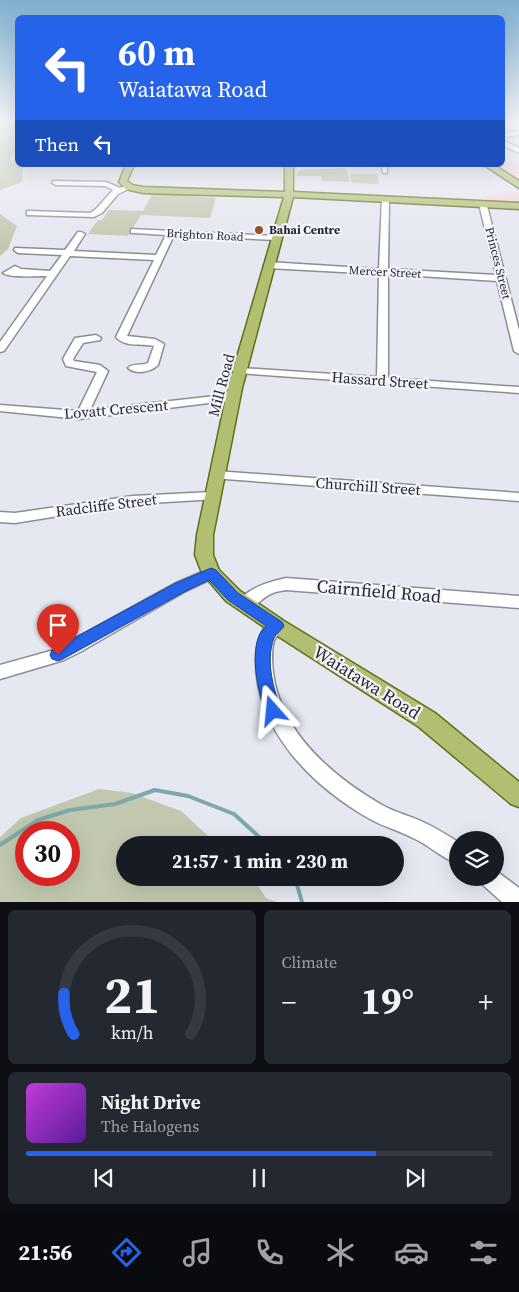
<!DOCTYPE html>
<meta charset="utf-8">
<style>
:root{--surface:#171b24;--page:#242831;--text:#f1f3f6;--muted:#9ea1a6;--line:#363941;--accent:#2563eb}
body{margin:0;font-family:"Source Serif 4",serif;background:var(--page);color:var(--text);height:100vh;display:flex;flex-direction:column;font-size:19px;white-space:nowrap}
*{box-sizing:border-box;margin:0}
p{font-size:16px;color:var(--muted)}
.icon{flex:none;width:28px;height:28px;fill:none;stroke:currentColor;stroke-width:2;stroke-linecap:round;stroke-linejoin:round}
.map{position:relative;height:902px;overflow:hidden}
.sheet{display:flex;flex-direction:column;gap:8px;padding:8px;background:#0d0f14;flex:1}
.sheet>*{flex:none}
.guide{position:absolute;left:15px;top:15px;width:490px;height:152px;border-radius:8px;box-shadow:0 5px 20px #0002;background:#2563eb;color:#fff;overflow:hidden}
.buttons{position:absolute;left:449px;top:831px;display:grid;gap:10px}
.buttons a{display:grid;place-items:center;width:55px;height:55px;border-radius:50%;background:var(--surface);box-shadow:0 5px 20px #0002;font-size:25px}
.speed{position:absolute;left:15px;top:821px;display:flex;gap:10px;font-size:25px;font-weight:700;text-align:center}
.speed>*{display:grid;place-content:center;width:65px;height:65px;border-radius:50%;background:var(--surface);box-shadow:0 5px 20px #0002;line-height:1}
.speed .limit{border:8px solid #d22;background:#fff;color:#111}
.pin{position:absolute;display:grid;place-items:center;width:42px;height:42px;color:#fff;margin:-51px -21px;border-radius:50% 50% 50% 0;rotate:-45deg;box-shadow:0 0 5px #0007}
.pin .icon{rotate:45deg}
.me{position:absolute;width:55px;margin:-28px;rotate:342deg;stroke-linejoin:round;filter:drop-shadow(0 0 4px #0008)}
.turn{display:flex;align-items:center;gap:18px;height:105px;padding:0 20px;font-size:22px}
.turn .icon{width:65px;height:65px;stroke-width:2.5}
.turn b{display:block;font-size:35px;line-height:42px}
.then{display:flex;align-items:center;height:48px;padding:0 20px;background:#0003;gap:10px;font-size:19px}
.big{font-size:38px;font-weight:700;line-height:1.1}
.sheet .widget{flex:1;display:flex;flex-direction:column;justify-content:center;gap:8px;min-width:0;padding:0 18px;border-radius:8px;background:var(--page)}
.sheet .dial{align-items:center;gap:0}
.dial svg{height:130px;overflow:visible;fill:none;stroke:var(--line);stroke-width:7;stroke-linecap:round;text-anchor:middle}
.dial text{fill:var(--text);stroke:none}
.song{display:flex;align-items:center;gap:15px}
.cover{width:60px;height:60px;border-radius:8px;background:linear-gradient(135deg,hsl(290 70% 55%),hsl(270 70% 35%))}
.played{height:5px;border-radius:2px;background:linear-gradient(90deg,var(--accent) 75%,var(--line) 75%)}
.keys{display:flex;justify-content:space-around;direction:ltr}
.heat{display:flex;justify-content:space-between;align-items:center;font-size:28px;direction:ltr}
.sheet .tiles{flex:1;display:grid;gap:8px;grid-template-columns:1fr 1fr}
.widget:last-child{grid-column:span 2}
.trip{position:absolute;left:116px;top:836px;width:288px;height:50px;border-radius:25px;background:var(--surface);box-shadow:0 5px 20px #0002;font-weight:700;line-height:50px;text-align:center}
.dock{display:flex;height:80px;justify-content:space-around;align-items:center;background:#090b0e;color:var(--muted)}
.dock .icon{width:35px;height:35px}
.dock .current{color:var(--accent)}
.dock b{font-size:22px;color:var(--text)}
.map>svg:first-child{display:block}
.commercial{fill:#f0d6dc}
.green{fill:#c1c8af;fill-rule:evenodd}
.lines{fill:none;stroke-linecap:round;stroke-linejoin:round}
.stream{stroke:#7fa8a9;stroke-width:4}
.minor-casing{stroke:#8c8e97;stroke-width:3}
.major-casing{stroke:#626e1a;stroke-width:3}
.minor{fill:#fff;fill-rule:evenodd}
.major{fill:#b3bf70;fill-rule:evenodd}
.route{fill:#2563eb;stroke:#184099}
.poi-dot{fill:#965225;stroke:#f2f5fe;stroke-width:2}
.labels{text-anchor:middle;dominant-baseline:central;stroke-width:4.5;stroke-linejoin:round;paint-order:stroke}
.far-poi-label{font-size:12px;font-weight:bold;fill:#27282b;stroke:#f2f5fe;text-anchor:start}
.far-street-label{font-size:12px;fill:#27282b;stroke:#f2f5fe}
.street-label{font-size:15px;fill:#27282b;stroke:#f2f5fe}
.near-street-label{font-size:18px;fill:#27282b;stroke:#f2f5fe}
</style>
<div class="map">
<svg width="519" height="902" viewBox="0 0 519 902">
<rect width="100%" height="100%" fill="#e5e7f1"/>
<g class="commercial">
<polygon points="519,163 519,181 495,165 502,165"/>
<polygon points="519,192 519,203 486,201 485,196"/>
</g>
<g class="green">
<polygon points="0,121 17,121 17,149 10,159 23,167 22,182 0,190"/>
<polygon points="346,168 350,182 322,181 321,176 296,176 300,170"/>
<polygon points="350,174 377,174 379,184 352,183"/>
<polygon points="153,193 216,198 210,218 141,215 128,236 88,234 98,220 102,220 109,210 143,211"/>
<polygon points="0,214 17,226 8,249 0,256"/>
<path d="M99 789 132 793 181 811 218 845H125V878H253L266 898 277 902H0V837L21 818ZM26 832H69V875H26Z"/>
</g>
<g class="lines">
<g class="stream">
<polyline points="0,845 38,820 70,810 115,804 155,790 188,796 234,814 268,845"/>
<polyline points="295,878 302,902"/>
</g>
<defs>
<g id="minor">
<polygon points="519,131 519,135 502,137 502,133"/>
<polygon points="502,140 519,148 519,153 502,145"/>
<polygon points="381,165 387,165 387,173 383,173"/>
<polygon points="53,181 106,182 120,188 129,185 133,187 118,194 102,213 94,217 27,215 27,211 30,211 90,213 96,209 113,190 105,186 56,185 52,183"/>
<polygon points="382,197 389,199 388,269 496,275 479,204 486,202 519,330 519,354 514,351 497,281 388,274 388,378 519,387 519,393 237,373 236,371 237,369 241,368 377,377 379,274 268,268 264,265 268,262 379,269"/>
<path d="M131 229 276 236 280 238 276 240 174 235 127 336 155 339 164 344 158 365C151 372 136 375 128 368 132 363 142 366 148 363L154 346C141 343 126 348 116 337L154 260 70 256 4 351 0 352V342L47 276C36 276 9 278 3 273L15 266 21 269 50 271 62 255 18 253 14 250 15 248 65 250 78 232H81L85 234 74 251 156 255 166 235 134 233H131Z"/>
<polygon points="96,335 101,338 100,340 83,343 73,359 74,361 100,365 108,371 90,410 233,394 239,397 233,400 79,419 0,411 0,405 78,411 97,372 66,366 63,359 75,338"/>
<polygon points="216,471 519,493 519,501 211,478 210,475 211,472"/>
<polygon points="212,492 217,493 219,496 217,499 133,504 15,523 0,522 0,512 15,513 133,496"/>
<polygon points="211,568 216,569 218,573 216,577 184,592 80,652 64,660 0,679 0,665 54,650 174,584"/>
<path d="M286 578 519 596V608L286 590C282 591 277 591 273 593 261 597 253 613 240 608L237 604C246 588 269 582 286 578Z"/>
<path d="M277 620 283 622 285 626C282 632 276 635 274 641 271 650 272 662 273 672 280 732 332 776 382 805 396 813 411 816 425 823 436 828 447 835 458 842V864C442 858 430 846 415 839 401 831 384 827 370 819 313 787 255 730 256 660 256 644 260 625 277 620Z"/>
<polygon points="495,870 519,888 519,902 502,902 483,885 480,878 495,878"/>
</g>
<g id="major">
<polygon points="126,165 134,165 127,181 132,185 143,187 285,192 285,165 293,165 293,192 519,203 519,209 293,197 242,388 213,535 213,555 219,570 240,591 284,621 435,713 519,782 519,807 511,804 419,727 270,631 226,601 202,573 195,555 197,535 228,388 284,197 143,193 126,189 119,182"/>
<polygon points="484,165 494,165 519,181 519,188"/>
</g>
</defs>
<use href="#minor" class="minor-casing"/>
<use href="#major" class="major-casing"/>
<use href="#minor" class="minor"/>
<use href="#major" class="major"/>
</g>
<linearGradient id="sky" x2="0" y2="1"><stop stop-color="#7eafcf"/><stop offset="0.49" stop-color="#f3f4f9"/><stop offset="1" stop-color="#f3f4f9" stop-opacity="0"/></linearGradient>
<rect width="519" height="247" fill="url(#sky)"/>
<path class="route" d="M211 568 216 570 238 593 282 622 284 626C281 631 276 633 274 638 265 662 274 689 281 711L279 716 273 718 268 716C258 695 246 644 266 626L228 600 209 580 184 592 63 659 58 661 52 659 50 655 52 650 174 584Z"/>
<circle class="poi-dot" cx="259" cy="230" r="5"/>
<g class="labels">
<g class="far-poi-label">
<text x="269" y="230">Bahai Centre</text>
</g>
<g class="far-street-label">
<text transform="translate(205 235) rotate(3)">Brighton Road</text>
<text transform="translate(498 263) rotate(76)">Princes Street</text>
<text transform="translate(385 272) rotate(3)">Mercer Street</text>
</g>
<g class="street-label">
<text transform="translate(380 380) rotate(4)">Hassard Street</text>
<text transform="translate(221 385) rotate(-75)">Mill Road</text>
<text transform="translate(116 409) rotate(-5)">Lovatt Crescent</text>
<text transform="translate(368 486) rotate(4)">Churchill Street</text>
<text transform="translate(106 505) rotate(-7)">Radcliffe Street</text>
</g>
<g class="near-street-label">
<text transform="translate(379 591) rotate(5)">Cairnfield Road</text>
<text transform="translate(367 682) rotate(32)">Waiatawa Road</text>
</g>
</g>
</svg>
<div class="buttons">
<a><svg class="icon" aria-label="layers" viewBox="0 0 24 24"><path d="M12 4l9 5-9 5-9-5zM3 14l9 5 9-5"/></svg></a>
</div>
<div class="speed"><div class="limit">30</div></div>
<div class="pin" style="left:58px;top:655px;background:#d93025"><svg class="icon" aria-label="arrive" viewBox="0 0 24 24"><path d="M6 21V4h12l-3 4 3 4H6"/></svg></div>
<svg class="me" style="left:273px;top:711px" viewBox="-20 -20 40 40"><path d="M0-17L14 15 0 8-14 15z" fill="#2563eb" stroke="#fff" stroke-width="4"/></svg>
<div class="trip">21:57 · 1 min · 230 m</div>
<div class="guide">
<div class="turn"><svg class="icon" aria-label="left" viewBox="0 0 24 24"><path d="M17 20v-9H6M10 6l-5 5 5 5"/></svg><div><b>60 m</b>Waiatawa Road</div></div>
<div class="then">Then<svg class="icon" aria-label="left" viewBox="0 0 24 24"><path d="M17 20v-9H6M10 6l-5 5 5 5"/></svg></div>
</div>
</div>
<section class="sheet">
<div class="tiles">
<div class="widget dial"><svg viewBox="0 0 100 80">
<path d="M14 69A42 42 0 1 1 86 69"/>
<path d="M14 69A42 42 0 0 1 8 44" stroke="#2563eb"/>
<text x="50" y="56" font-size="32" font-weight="700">21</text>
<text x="50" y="72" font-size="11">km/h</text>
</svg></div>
<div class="widget"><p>Climate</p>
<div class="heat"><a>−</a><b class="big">19°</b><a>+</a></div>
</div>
<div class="widget">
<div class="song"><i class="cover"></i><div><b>Night Drive</b><p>The Halogens</p></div></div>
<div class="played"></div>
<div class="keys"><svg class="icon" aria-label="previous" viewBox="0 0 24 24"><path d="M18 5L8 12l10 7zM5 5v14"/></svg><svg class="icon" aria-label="pause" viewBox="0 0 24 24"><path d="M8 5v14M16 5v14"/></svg><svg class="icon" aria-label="next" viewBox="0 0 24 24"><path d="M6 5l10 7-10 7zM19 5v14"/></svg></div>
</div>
</div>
</section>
<nav class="dock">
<b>21:56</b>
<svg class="icon current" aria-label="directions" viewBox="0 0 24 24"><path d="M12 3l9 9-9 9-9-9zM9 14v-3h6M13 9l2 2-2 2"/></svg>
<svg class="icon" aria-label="music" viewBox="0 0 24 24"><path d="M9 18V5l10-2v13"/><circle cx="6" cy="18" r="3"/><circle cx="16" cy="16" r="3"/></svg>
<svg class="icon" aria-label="phone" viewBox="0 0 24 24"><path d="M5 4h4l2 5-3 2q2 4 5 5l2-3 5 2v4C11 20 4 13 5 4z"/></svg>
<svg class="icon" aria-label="climate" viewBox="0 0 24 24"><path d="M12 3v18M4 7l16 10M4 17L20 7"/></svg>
<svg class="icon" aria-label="car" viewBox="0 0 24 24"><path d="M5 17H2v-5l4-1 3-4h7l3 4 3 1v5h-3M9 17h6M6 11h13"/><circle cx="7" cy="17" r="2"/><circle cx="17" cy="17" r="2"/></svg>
<svg class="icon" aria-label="filters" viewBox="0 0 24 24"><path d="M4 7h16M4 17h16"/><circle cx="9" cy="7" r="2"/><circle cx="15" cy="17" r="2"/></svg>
</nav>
